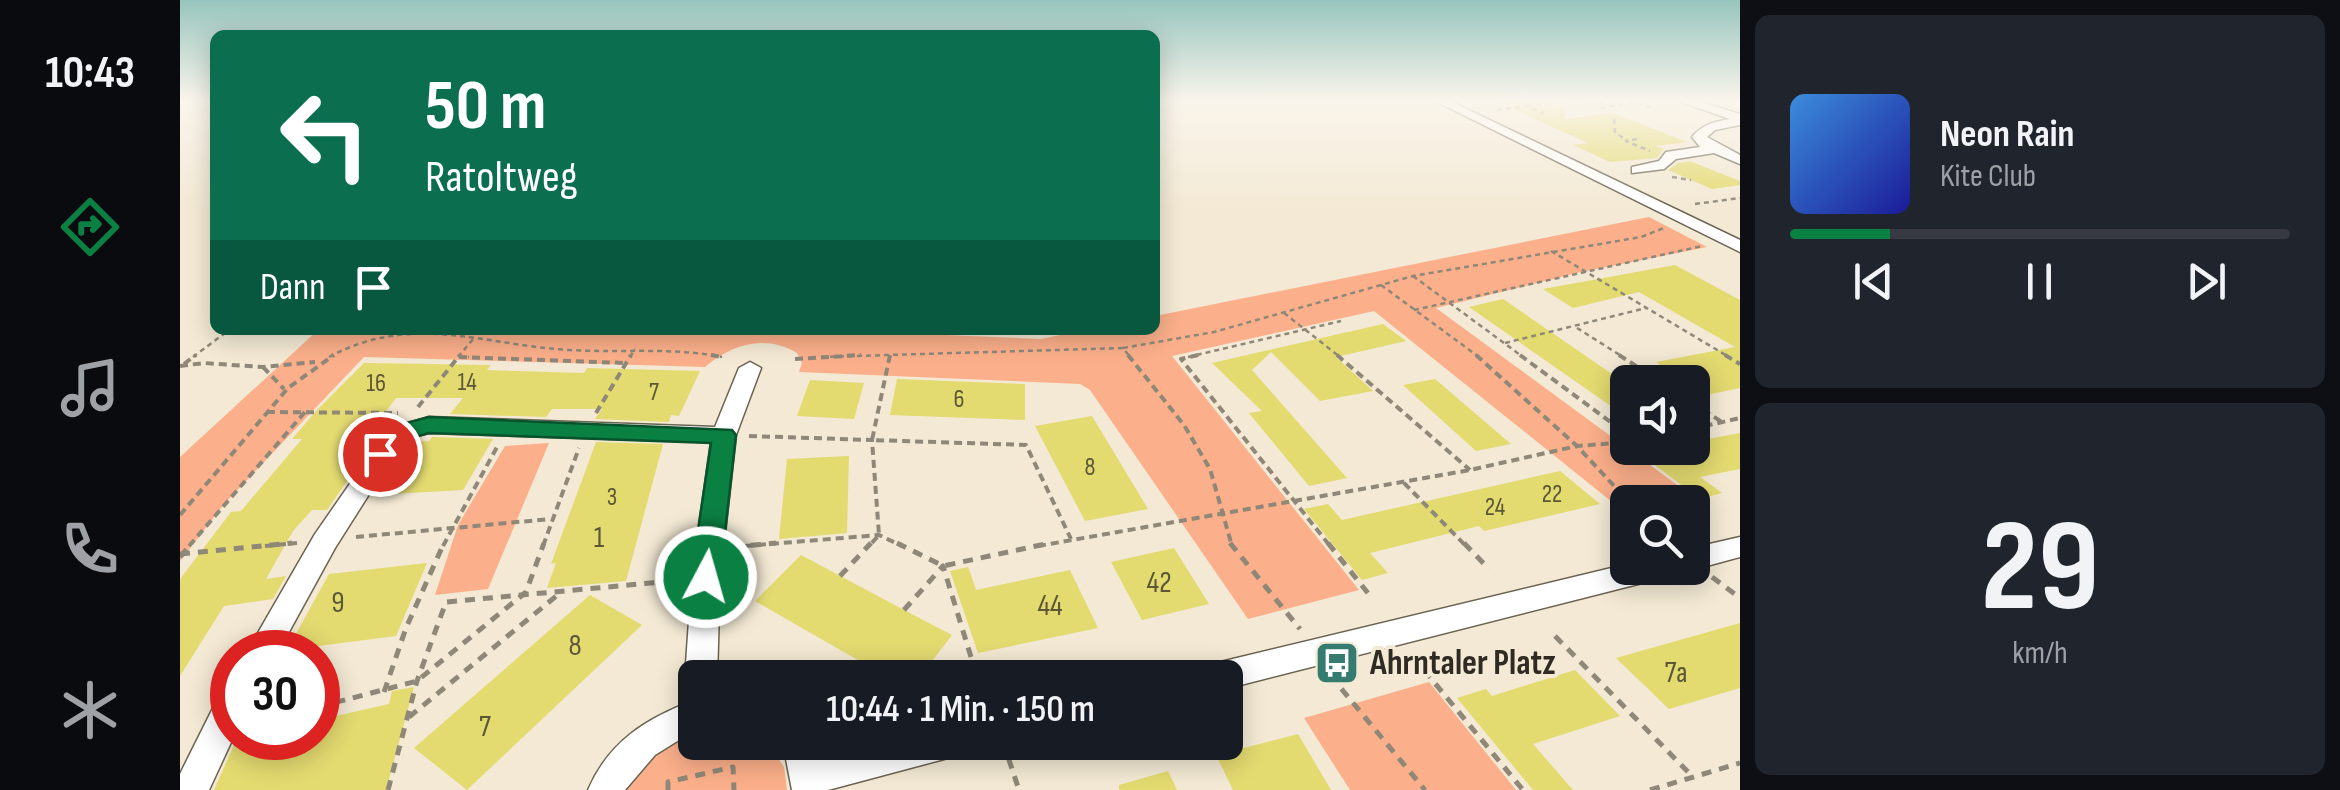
<!DOCTYPE html>
<html lang="de">
<meta charset="utf-8">
<style>
:root{--surface:#171b24;--page:#20242c;--text:#f1f3f6;--muted:#9ea1a6;--line:#363941;--accent:#0b8043}
body{margin:0;font-family:"Sofia Sans Condensed",sans-serif;background:var(--page);color:var(--text);height:100vh;display:flex;flex-direction:column;font-size:38px;white-space:nowrap}
*{box-sizing:border-box;margin:0}
p{font-size:32px;color:var(--muted)}
.icon{flex:none;width:55px;height:55px;fill:none;stroke:currentColor;stroke-width:2;stroke-linecap:round;stroke-linejoin:round}
.map{position:relative;flex:1;overflow:hidden}
.sheet{display:flex;flex-direction:column;gap:15px;padding:15px;background:#0d0f14;width:600px}
.sheet>*{flex:none}
.guide{position:absolute;left:30px;top:30px;width:950px;height:305px;border-radius:15px;box-shadow:0 5px 25px #0003;background:#0b6e4f;color:#fff;overflow:hidden}
.buttons{position:absolute;left:1430px;top:365px;display:grid;gap:20px}
.buttons a{display:grid;place-items:center;width:100px;height:100px;border-radius:15px;background:var(--surface);box-shadow:0 5px 25px #0003;font-size:50px}
.speed{position:absolute;left:30px;top:630px;display:flex;gap:20px;font-size:50px;font-weight:700;text-align:center}
.speed>*{display:grid;place-content:center;width:130px;height:130px;border-radius:50%;background:var(--surface);box-shadow:0 5px 25px #0003;line-height:1}
.speed .limit{border:15px solid #d22;background:#fff;color:#111}
.pin{position:absolute;display:grid;place-items:center;width:85px;height:85px;color:#fff;margin:-42px;border:5px solid #fff;border-radius:50%;box-shadow:0 2px 10px #0007}
.me{position:absolute;width:110px;margin:-55px;rotate:6deg;stroke-linejoin:round;filter:drop-shadow(0 0 8px #0008)}
.turn{display:flex;align-items:center;gap:35px;height:210px;padding:0 50px;font-size:45px}
.turn .icon{width:130px;height:130px;stroke-width:2.5}
.turn b{display:block;font-size:70px;line-height:85px}
.then{display:flex;align-items:center;height:95px;padding:0 50px;background:#0003;gap:20px;font-size:38px}
.sheet .widget{flex:1;display:flex;flex-direction:column;justify-content:center;gap:15px;min-width:0;padding:0 35px;border-radius:15px;background:var(--page)}
.sheet .dial{align-items:center;gap:0}
.dial b{font-size:130px;line-height:1}
.song{display:flex;align-items:center;gap:30px}
.cover{width:120px;height:120px;border-radius:15px;background:linear-gradient(135deg,hsl(210 70% 55%),hsl(240 70% 35%))}
.played{height:10px;border-radius:5px;background:linear-gradient(90deg,var(--accent) 20%,var(--line) 20%)}
.keys{display:flex;justify-content:space-around;direction:ltr}
.trip{position:absolute;left:498px;top:660px;width:565px;height:100px;border-radius:15px;background:var(--surface);box-shadow:0 5px 25px #0003;font-weight:600;line-height:100px;text-align:center}
main{display:flex;flex:1;min-height:0}
.tab-bar{display:flex;flex-direction:column;width:180px;justify-content:space-around;align-items:center;background:#090b0e;color:var(--muted)}
.tab-bar .icon{width:70px;height:70px}
.tab-bar .current{color:var(--accent)}
.tab-bar b{font-size:45px;color:var(--text)}
.map>svg:first-child{display:block}
.green{fill:#fbaf8a}
.building{fill:#e3da70}
.lines{fill:none;stroke-linecap:round;stroke-linejoin:round}
.minor-casing{stroke:#6b6351;stroke-width:3}
.path-far2{stroke:#8f8879;stroke-width:2.5;stroke-dasharray:5 4;stroke-linecap:butt}
.path-far1{stroke:#8f8879;stroke-width:4;stroke-dasharray:8 5;stroke-linecap:butt}
.path{stroke:#8f8879;stroke-width:5;stroke-dasharray:10 8;stroke-linecap:butt}
.minor{fill:#fff;fill-rule:evenodd}
.route{fill:#0b8043;stroke:#07532c;stroke-width:2.5}
.labels{text-anchor:middle;dominant-baseline:central;stroke-width:8;stroke-linejoin:round;paint-order:stroke}
.number-label{font-size:25px;fill:#5c5736}
.near-number-label{font-size:30px;fill:#5c5736}
.near-poi-label{font-size:35px;font-weight:bold;fill:#2f2b23;stroke:#f3e9d4;text-anchor:start}
</style>
<main>
<nav class="tab-bar">
<b>10:43</b>
<svg class="icon current" aria-label="directions" viewBox="0 0 24 24"><path d="M12 3l9 9-9 9-9-9zM9 14v-3h6M13 9l2 2-2 2"/></svg>
<svg class="icon" aria-label="music" viewBox="0 0 24 24"><path d="M9 18V5l10-2v13"/><circle cx="6" cy="18" r="3"/><circle cx="16" cy="16" r="3"/></svg>
<svg class="icon" aria-label="phone" viewBox="0 0 24 24"><path d="M5 4h4l2 5-3 2q2 4 5 5l2-3 5 2v4C11 20 4 13 5 4z"/></svg>
<svg class="icon" aria-label="climate" viewBox="0 0 24 24"><path d="M12 3v18M4 7l16 10M4 17L20 7"/></svg>
</nav>
<div class="map">
<svg width="1560" height="790" viewBox="0 0 1560 790">
<rect width="100%" height="100%" fill="#f3e9d4"/>
<g class="green">
<path d="M1469 217 1527 247 1401 272 1256 308 1530 509 1513 513 1512 502H1448L1447 514 1194 311 992 356 1179 590 1068 619 910 390 900 384 619 372 622 363 617 353C585 334 552 344 525 367L184 357 45 503 0 561V457L138 330H647L861 339 904 330H975V316Z"/>
<polygon points="369,443 308,589 255,595 278,525 325,446"/>
<polygon points="1249,682 1336,790 1170,790 1124,718"/>
<polygon points="515,729 515,742 588,743 604,767 607,790 444,790 463,761"/>
</g>
<g class="building">
<polygon points="1313,100 1384,100 1385,119 1434,113 1507,142 1476,146 1484,149 1477,158 1430,162 1393,145 1408,143"/>
<polygon points="1510,161 1560,181 1560,185 1532,189 1488,170 1498,163"/>
<polygon points="1495,265 1560,300 1560,388 1527,395 1476,362 1555,347 1459,292 1393,308 1363,289"/>
<polygon points="1323,299 1448,385 1448,418 1289,307"/>
<polygon points="1203,324 1226,341 1156,357 1193,391 1140,401 1091,352 1072,370 1167,478 1129,486 1069,413 1082,411 1032,363"/>
<polygon points="184,363 311,365 307,370 404,373 407,368 520,371 499,416 491,415 489,422 415,419 422,409 372,409 366,417 270,414 283,398 216,398 187,437 198,436 147,510 132,510 113,531 86,579 106,576 93,599 44,606 0,676 0,579 51,512 61,511 122,439 112,439 137,410"/>
<polygon points="717,379 845,384 845,420 710,415"/>
<polygon points="1255,379 1331,444 1296,451 1223,385"/>
<polygon points="630,380 684,383 674,419 617,416"/>
<polygon points="912,416 968,509 905,521 855,426"/>
<polygon points="1560,433 1560,469 1520,477 1542,493 1520,499 1452,448 1512,448 1512,442"/>
<polygon points="252,437 313,439 283,490 193,495 226,442 249,441"/>
<polygon points="416,442 483,444 446,581 367,588 376,563 371,564"/>
<polygon points="669,456 667,533 599,539 607,459"/>
<polygon points="1380,471 1420,504 1304,531 1299,526 1190,553 1208,573 1182,580 1124,509 1148,504 1162,520"/>
<polygon points="994,548 1029,604 962,620 931,562"/>
<polygon points="621,555 724,610 772,635 739,678 709,678 575,601"/>
<polygon points="247,563 216,636 107,650 149,574"/>
<polygon points="788,567 796,590 890,570 918,628 798,653 770,571"/>
<polygon points="410,595 462,625 287,790 234,748"/>
<polygon points="1560,623 1560,688 1489,709 1436,658"/>
<polygon points="1395,670 1440,716 1353,744 1393,790 1353,790 1277,698 1306,689 1312,696"/>
<polygon points="234,687 206,790 34,790 57,738 138,738 138,720 209,704 212,691"/>
<polygon points="1118,734 1151,790 1053,790 1036,755"/>
<polygon points="988,771 997,790 939,790 939,785"/>
</g>
<g class="lines">
<defs>
<g id="minor">
<polygon points="1253,100 1268,100 1560,240 1560,252"/>
<path d="M1496 100H1514L1560 114V125L1535 130 1527 137 1560 155V164L1534 153 1496 159 1484 169 1452 173V167L1479 161 1486 152 1520 147 1512 137C1523 124 1534 122 1550 119Z"/>
<polygon points="570,362 581,368 556,435 540,577 537,678 515,678 515,690 510,688 505,678 512,577 531,442 249,433 224,439 155,548 98,652 67,652 135,534 208,429 249,417 535,427 559,368"/>
<polygon points="1560,537 1560,557 1512,570 1505,568 1512,568 1512,548"/>
<polygon points="1448,564 1448,568 1492,568 1488,576 1478,579 1045,689 1045,678 1016,678 1021,668 1032,664"/>
<polygon points="52,689 53,738 29,790 0,790 0,774 40,694"/>
<path d="M515 700V730L475 755 445 790H408C429 741 467 718 515 700Z"/>
<polygon points="597,742 634,742 640,757 700,742 785,742 780,753 768,758 648,790 612,790 606,759"/>
</g>
</defs>
<use href="#minor" class="minor-casing"/>
<g class="path-far2">
<polyline points="1347,106 1396,101 1430,104"/>
<polyline points="1421,108 1455,102"/>
<polyline points="1471,108 1455,102 1476,100"/>
<polyline points="1317,110 1347,106 1364,114"/>
<polyline points="1434,119 1435,133 1447,140"/>
<polyline points="1457,139 1446,141 1470,151"/>
<polyline points="1492,177 1511,180"/>
<polyline points="1515,204 1560,198"/>
<polyline points="1371,251 1549,357"/>
<polyline points="1233,276 1343,357"/>
<polyline points="1201,285 1299,357"/>
<polyline points="1234,310 1522,246"/>
<polyline points="1104,313 1160,357"/>
<polyline points="1397,328 1443,357"/>
<polyline points="1325,343 1466,308"/>
<polyline points="943,348 1034,332 1233,276 1461,237 1484,228"/>
<polyline points="13,357 49,330"/>
<path d="M149 357C233 312 302 345 389 350 441 353 491 347 542 357"/>
<polyline points="278,357 294,338"/>
<polyline points="279,357 289,357"/>
<polyline points="450,357 455,349"/>
<polyline points="641,357 943,348 950,357"/>
<polyline points="1008,357 1161,321"/>
</g>
<g class="path-far1">
<polyline points="531,355 542,357"/>
<polyline points="710,355 692,440 846,445 891,539"/>
<polyline points="948,355 1004,425 1030,469 1052,546"/>
<polyline points="1018,355 1001,359 1150,546"/>
<polyline points="1157,355 1290,470"/>
<polyline points="1296,355 1397,446 1449,502"/>
<polyline points="1340,355 1448,435"/>
<polyline points="1439,355 1481,382"/>
<polyline points="1545,355 1560,364"/>
<polyline points="279,357 446,363"/>
<polyline points="615,359 681,355"/>
<polyline points="4,364 16,355"/>
<polyline points="0,366 24,363 83,367 135,362"/>
<polyline points="83,367 104,389"/>
<polyline points="1512,403 1542,422"/>
<polyline points="238,407 280,355"/>
<polyline points="87,412 218,413"/>
<polyline points="416,413 451,355"/>
<polyline points="1512,429 1560,418"/>
<polyline points="569,436 692,440 699,535 689,546"/>
<polyline points="1224,483 1286,546"/>
<polyline points="0,515 108,388 154,355"/>
<polyline points="176,537 370,519"/>
<polyline points="9,546 125,412"/>
<polyline points="85,546 117,543"/>
<polyline points="263,546 317,447"/>
<polyline points="363,546 399,448"/>
<polyline points="565,546 699,535 722,546"/>
<polyline points="858,546 1290,470 1397,446 1448,442"/>
</g>
<g class="path">
<polyline points="717,543 763,566 870,543"/>
<polyline points="1050,543 1120,629"/>
<polyline points="1148,543 1191,597"/>
<polyline points="1284,543 1309,569"/>
<polyline points="553,547 596,543"/>
<polyline points="0,554 112,543"/>
<polyline points="0,557 12,543"/>
<polyline points="660,576 691,543"/>
<polyline points="1532,577 1560,598"/>
<polyline points="724,610 763,566 791,657 806,678"/>
<polyline points="1375,636 1513,777"/>
<polyline points="1244,670 1343,790"/>
<polyline points="1150,675 1245,790"/>
<polyline points="204,692 226,628 264,543"/>
<polyline points="138,707 237,681 346,592 364,543"/>
<polyline points="229,717 380,593"/>
<polyline points="823,742 839,790"/>
<polyline points="208,790 237,681 266,602 503,580"/>
<polyline points="488,790 488,782 553,767 554,790"/>
<polyline points="1470,790 1560,763"/>
</g>
<use href="#minor" class="minor"/>
</g>
<linearGradient id="sky" x2="0" y2="1"><stop stop-color="#97c5bd"/><stop offset="0.48" stop-color="#faf5ec"/><stop offset="1" stop-color="#faf5ec" stop-opacity="0"/></linearGradient>
<rect width="1560" height="210" fill="url(#sky)"/>
<polygon class="route" points="249,417 552,430 556,435 540,577 536,585 526,588 516,585 511,577 531,443 249,433 224,440 209,460 191,460 188,454 207,428"/>
<defs>
<symbol id="bus-square" viewBox="-11 -11 22 22"><rect x="-9" y="-9" width="18" height="18" rx="4" fill="#367b70" stroke="#f3e9d4"/><path d="M-5-6H5V4H4V6H2V4H-2V6H-4V4H-5ZM-3.5-4V0h7V-4ZM-3.5 1.2v1.5H-2V1.2ZM2 1.2v1.5H3.5V1.2Z" fill="#fff"/></symbol>
</defs>
<g fill-rule="evenodd">
<use href="#bus-square" x="1132" y="638" width="50" height="50"/>
</g>
<g class="labels">
<g class="number-label">
<text x="287" y="382">14</text>
<text x="196" y="383">16</text>
<text x="474" y="392">7</text>
<text x="779" y="399">6</text>
<text x="910" y="467">8</text>
<text x="1372" y="494">22</text>
<text x="432" y="497">3</text>
<text x="1315" y="507">24</text>
</g>
<g class="near-number-label">
<text x="419" y="538">1</text>
<text x="979" y="583">42</text>
<text x="158" y="603">9</text>
<text x="870" y="606">44</text>
<text x="395" y="646">8</text>
<text x="1496" y="673">7a</text>
<text x="305" y="727">7</text>
</g>
<g class="near-poi-label">
<text x="1190" y="663">Ahrntaler Platz</text>
</g>
</g>
</svg>
<div class="buttons">
<a><svg class="icon" aria-label="sound" viewBox="0 0 24 24"><path d="M4 9h4l5-4v14l-5-4H4zM17 9q2 3 0 6"/></svg></a>
<a><svg class="icon" aria-label="search" viewBox="0 0 24 24"><circle cx="10" cy="10" r="6"/><path d="M15 15l6 6"/></svg></a>
</div>
<div class="speed"><div class="limit">30</div></div>
<div class="pin" style="left:200px;top:454px;background:#d93025"><svg class="icon" aria-label="arrive" viewBox="0 0 24 24"><path d="M6 21V4h12l-3 4 3 4H6"/></svg></div>
<svg class="me" style="left:526px;top:577px" viewBox="-20 -20 40 40"><circle r="17" fill="#0b8043" stroke="#fff" stroke-width="3"/><path d="M0-11L8 9 0 5-8 9z" fill="#fff"/></svg>
<div class="trip">10:44 · 1 Min. · 150 m</div>
<div class="guide">
<div class="turn"><svg class="icon" aria-label="left" viewBox="0 0 24 24"><path d="M17 20v-9H6M10 6l-5 5 5 5"/></svg><div><b>50 m</b>Ratoltweg</div></div>
<div class="then">Dann<svg class="icon" aria-label="arrive" viewBox="0 0 24 24"><path d="M6 21V4h12l-3 4 3 4H6"/></svg></div>
</div>
</div>
<section class="sheet">
<div class="widget">
<div class="song"><i class="cover"></i><div><b>Neon Rain</b><p>Kite Club</p></div></div>
<div class="played"></div>
<div class="keys"><svg class="icon" aria-label="previous" viewBox="0 0 24 24"><path d="M18 5L8 12l10 7zM5 5v14"/></svg><svg class="icon" aria-label="pause" viewBox="0 0 24 24"><path d="M8 5v14M16 5v14"/></svg><svg class="icon" aria-label="next" viewBox="0 0 24 24"><path d="M6 5l10 7-10 7zM19 5v14"/></svg></div>
</div>
<div class="widget dial"><b>29</b><p>km/h</p></div>
</section>
</main>
